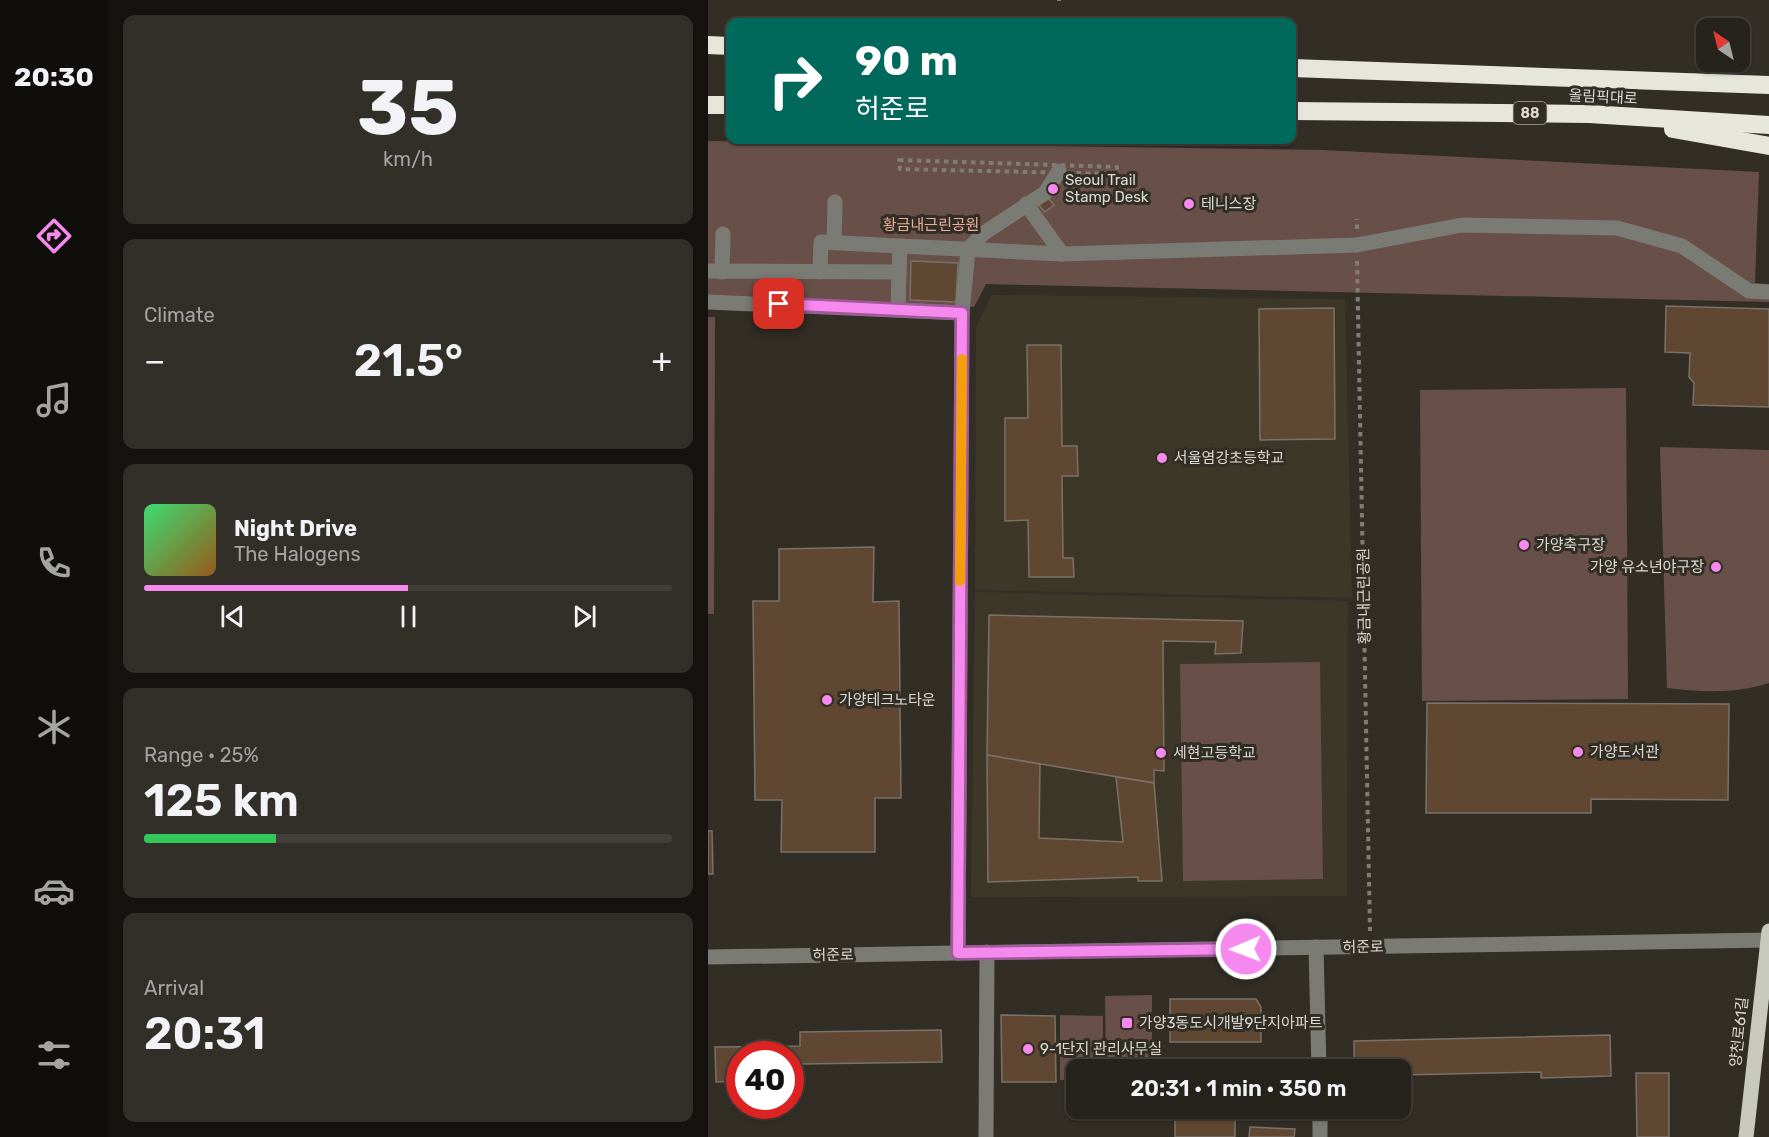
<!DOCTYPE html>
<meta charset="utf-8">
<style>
:root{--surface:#26221c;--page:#322f29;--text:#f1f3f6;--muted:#a4a4a3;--line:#423f3b;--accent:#f689ed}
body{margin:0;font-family:Rubik,"Noto Sans KR",sans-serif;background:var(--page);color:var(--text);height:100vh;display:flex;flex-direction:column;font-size:22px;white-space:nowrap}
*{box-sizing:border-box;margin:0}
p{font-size:20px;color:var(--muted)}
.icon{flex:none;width:33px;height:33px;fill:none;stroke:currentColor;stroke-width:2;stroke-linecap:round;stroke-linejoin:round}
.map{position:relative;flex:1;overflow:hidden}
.sheet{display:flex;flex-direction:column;gap:15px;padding:15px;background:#15130f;width:600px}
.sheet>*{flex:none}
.guide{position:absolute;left:18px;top:18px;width:570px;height:126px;border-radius:12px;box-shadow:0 2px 4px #0004,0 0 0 2px var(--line);background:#00695c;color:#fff;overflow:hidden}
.needle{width:39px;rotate:325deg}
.fabs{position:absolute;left:988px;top:18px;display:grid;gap:12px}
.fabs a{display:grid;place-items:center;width:54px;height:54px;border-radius:12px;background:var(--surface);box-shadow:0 2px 4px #0004,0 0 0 2px var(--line);font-size:30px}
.speed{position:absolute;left:18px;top:1041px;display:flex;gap:12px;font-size:30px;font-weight:700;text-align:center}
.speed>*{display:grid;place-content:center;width:78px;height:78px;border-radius:50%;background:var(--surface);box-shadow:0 2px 4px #0004,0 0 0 2px var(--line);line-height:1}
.speed .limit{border:9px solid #d22;background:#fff;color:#111}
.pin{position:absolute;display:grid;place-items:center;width:51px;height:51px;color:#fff;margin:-26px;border-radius:12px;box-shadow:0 3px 9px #0006}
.me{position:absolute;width:66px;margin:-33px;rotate:269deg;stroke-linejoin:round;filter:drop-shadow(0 0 4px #0008)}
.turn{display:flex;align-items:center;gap:21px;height:126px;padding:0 30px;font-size:27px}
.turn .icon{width:78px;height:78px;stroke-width:2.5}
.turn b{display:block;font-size:42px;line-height:51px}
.big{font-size:45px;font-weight:600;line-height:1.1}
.sheet .widget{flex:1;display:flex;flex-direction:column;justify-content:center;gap:9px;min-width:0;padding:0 21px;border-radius:12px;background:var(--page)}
.sheet .dial{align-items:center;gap:0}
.dial b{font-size:78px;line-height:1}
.song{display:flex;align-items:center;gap:18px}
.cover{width:72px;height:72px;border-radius:9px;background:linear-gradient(135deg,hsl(140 70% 55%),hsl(30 70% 35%))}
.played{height:6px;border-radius:3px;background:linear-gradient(90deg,var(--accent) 50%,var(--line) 50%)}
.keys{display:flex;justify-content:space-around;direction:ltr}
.heat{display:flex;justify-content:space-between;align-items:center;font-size:33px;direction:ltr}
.charge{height:9px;border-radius:4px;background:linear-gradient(90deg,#34c759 25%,var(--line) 0)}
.trip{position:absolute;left:358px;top:1059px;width:345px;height:60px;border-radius:12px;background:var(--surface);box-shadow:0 2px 4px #0004,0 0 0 2px var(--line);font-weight:600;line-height:60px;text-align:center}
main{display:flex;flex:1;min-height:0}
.dock{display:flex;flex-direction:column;width:108px;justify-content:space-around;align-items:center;background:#0f0e0b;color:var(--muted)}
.dock .icon{width:42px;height:42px}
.dock .on{color:var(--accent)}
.dock b{font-size:27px;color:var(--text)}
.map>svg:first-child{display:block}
.built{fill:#3d3728}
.green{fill:#685048}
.building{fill:#5f4731;stroke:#7a716a;stroke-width:1.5}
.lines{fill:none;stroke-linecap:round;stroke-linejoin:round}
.path{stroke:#807d76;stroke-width:4;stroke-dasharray:4.5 4.5;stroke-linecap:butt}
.minor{stroke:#7b7b76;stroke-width:15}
.major{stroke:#c7c8be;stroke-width:15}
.highway{stroke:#e6e7da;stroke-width:18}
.route-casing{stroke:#a0599a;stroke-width:15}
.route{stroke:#f689ed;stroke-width:10}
.slow{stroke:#f59e0b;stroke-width:10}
.poi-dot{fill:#f689ed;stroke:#322e26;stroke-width:2}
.labels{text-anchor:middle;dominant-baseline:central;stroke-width:6;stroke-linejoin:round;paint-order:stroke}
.shield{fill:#322e26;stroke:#a9a6a0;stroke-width:1.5}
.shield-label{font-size:14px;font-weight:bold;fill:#dcdad4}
.street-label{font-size:15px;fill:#dcdad4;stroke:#322e26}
.poi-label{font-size:15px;fill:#dcdad4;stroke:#322e26;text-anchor:start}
.park-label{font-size:15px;fill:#eaae99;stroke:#322e26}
</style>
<main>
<nav class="dock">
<b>20:30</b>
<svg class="icon on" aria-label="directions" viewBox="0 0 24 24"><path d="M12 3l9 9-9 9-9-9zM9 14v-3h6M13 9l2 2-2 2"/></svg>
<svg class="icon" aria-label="music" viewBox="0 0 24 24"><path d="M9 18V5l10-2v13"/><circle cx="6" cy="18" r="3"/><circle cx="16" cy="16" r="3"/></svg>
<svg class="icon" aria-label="phone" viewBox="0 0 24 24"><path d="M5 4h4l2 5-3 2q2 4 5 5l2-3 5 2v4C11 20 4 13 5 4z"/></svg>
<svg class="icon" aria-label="climate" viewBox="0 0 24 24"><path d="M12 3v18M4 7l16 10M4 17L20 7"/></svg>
<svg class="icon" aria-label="car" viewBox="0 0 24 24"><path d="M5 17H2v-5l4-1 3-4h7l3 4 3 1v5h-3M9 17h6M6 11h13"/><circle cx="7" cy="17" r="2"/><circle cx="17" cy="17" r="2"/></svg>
<svg class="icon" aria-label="filters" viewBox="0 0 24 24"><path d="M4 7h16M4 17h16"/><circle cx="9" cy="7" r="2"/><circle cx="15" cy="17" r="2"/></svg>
</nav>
<section class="sheet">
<div class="widget dial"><b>35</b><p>km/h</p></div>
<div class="widget"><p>Climate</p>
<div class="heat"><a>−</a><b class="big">21.5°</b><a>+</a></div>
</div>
<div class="widget">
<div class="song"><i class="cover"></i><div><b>Night Drive</b><p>The Halogens</p></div></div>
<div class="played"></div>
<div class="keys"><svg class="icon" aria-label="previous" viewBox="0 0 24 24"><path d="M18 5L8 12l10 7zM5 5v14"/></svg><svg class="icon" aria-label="pause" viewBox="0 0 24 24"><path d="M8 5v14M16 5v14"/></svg><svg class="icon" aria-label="next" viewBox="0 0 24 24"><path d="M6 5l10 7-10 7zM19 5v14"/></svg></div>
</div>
<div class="widget"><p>Range · 25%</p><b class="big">125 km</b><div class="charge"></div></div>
<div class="widget"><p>Arrival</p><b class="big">20:31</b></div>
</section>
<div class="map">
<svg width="1061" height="1137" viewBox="0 0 1061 1137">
<rect width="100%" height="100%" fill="#322e26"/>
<g class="built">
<polygon points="283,295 637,299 644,598 267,590 268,327"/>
<polygon points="267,592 640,601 639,896 263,897"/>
</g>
<g class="green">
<polygon points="0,141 615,150 1051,172 1047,283 1061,284 1061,302 278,284 266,307 0,296"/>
<polygon points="0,317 7,317 6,614 0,614"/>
<polygon points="918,388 920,699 714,701 712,390"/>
<path d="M952 447 1061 450V683C1028 694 993 692 959 688Z"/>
<polygon points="612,662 615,879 475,881 472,664"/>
<polygon points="444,995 444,1069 398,1069 397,996"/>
<polygon points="352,1015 395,1016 395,1069 369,1070 369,1080 352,1080"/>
</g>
<g class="building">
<polygon points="339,197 346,205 337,212 330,204"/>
<polygon points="203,261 250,263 248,302 202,300"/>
<polygon points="958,306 1061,309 1061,407 985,405 986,383 981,377 982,353 957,352"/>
<polygon points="626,308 627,439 552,440 551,309"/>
<polygon points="319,345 353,345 354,446 369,446 370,476 354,476 355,558 365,558 366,577 321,577 320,520 297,521 297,418 320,418"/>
<polygon points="166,547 165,602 191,601 193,798 167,798 167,852 73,852 74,800 47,800 45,601 71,601 71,549"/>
<polygon points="281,615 535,621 533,653 507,654 508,642 455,641 456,771 446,770 446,783 279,755"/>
<polygon points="719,703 1021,704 1020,800 883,799 883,813 718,813"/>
<polygon points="279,755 332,764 331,838 415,842 408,777 446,783 454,881 430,881 430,877 280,882"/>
<polygon points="0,831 4,831 5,874 0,874"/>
<polygon points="462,999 548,999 553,1007 553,1042 462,1042"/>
<polygon points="293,1015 347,1016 348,1082 294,1082"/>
<polygon points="233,1030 234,1062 94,1064 94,1080 82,1080 82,1054 32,1054 32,1081 8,1082 7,1047 92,1046 92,1032"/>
<polygon points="902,1035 903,1076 833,1078 833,1072 693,1075 693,1070 646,1070 646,1041"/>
<polygon points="928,1073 961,1073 961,1137 929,1137"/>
<rect x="467" y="1118" width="60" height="19"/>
<polygon points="542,1127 587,1129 586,1137 541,1137"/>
</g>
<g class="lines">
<g class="path">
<polyline points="351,0 351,1"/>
<polygon points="191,160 409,167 409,174 192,169"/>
<polyline points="649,229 649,219"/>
<polyline points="649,261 662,931"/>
</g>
<g class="minor">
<polyline points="318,204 354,254"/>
<polyline points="126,242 127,202"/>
<polyline points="0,271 191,272 192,246 354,254 649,245 754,225 909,228 974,246 1041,291 1061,292"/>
<polyline points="14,272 15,234"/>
<polyline points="112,272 113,242 192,246"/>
<polyline points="0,302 254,313 250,953"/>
<polyline points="190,309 191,272"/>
<polyline points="254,313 260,249 276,233 337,193 351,171"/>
<polyline points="608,947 611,1070"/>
<polyline points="0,957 1061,940"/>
<polyline points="612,1108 612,1137"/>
<polyline points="278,1137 279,952"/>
</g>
<polyline class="major" points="1038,1137 1061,931"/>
<g class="highway">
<polyline points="0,45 22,46"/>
<polyline points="584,68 1061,85"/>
<polyline points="0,105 22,105"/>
<polyline points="584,111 881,114 1061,125"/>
<polyline points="965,129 1061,146"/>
</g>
</g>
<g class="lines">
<defs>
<polyline id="route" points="71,304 254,313 250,953 538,949"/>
</defs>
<use href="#route" class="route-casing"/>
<use href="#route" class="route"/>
<polyline class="slow" points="252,581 254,359"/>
</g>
<g class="poi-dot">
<circle cx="345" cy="189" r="6"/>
<circle cx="481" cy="204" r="6"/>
<circle cx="454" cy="458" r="6"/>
<circle cx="816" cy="545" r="6"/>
<circle cx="1008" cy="567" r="6"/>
<circle cx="119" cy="700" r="6"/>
<circle cx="870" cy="752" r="6"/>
<circle cx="453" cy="753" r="6"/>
<rect x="413" y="1017" width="12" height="12" rx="3"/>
<circle cx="320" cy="1049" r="6"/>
</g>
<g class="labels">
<rect class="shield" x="805.5" y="102" width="33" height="22" rx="4.5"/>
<g class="shield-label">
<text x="822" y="113">88</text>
</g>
<g class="street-label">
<text transform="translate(895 97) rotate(3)">올림픽대로</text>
<text transform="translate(656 596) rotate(-91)">황금내근린공원</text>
<text transform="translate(655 947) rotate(-1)">허준로</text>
<text transform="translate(125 955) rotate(-1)">허준로</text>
<text transform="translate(1031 1032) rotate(-84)">양천로61길</text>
</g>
<g class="poi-label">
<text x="357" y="180">Seoul Trail<tspan x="357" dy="17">Stamp Desk</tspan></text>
<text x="493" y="204">테니스장</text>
<text x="466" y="458">서울염강초등학교</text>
<text x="828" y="545">가양축구장</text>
<text x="996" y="567" text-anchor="end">가양 유소년야구장</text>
<text x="131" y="700">가양테크노타운</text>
<text x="882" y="752">가양도서관</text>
<text x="465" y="753">세현고등학교</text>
<text x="431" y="1023">가양3동도시개발9단지아파트</text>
<text x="332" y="1049">9-1단지 관리사무실</text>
</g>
<g class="park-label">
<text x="223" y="225">황금내근린공원</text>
</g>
</g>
</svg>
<div class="fabs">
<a><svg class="needle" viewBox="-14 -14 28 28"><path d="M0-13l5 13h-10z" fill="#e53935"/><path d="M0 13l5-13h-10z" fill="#a4a4a3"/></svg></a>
</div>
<div class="speed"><div class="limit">40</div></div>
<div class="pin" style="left:71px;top:304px;background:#d93025"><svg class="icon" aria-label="arrive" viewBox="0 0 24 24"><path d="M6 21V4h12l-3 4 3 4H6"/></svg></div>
<svg class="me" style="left:538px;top:949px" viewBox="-20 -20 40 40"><circle r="17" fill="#f689ed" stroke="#fff" stroke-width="3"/><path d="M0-11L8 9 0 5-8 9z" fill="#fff"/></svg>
<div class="trip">20:31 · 1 min · 350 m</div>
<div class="guide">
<div class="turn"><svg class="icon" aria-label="right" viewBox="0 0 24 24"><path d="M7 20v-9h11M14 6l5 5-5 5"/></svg><div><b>90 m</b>허준로</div></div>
</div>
</div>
</main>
